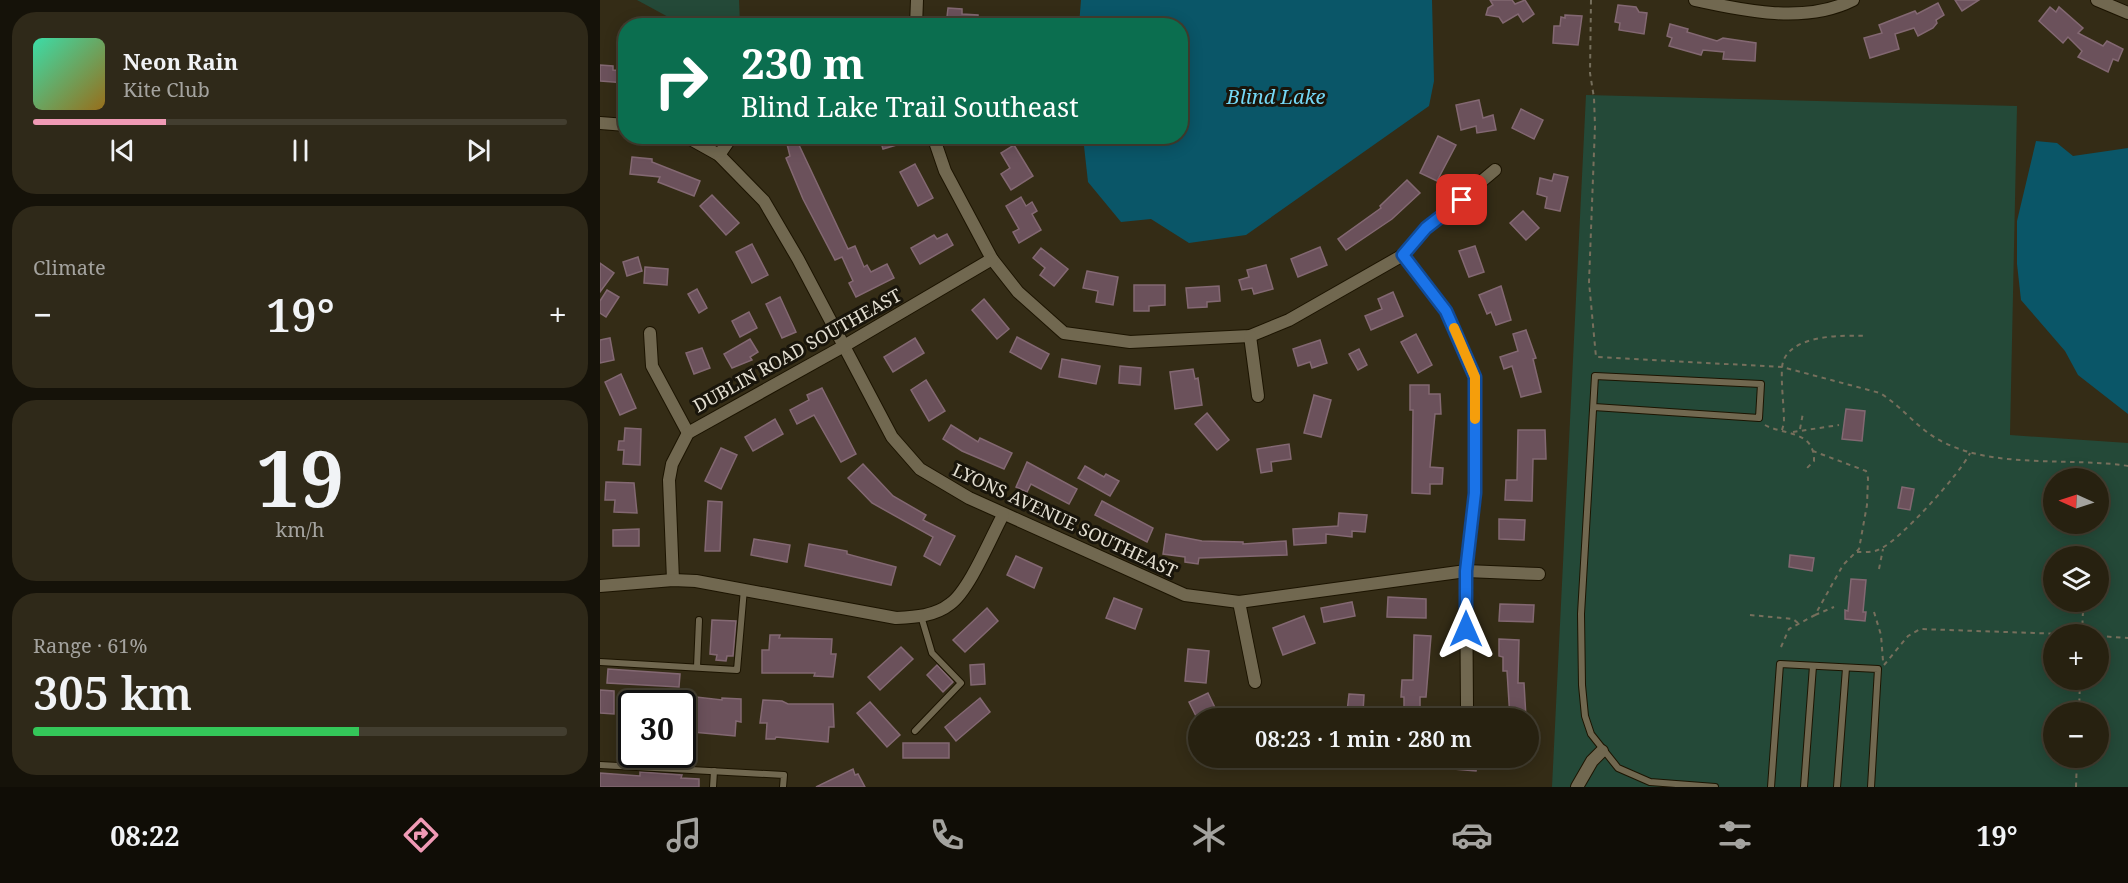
<!DOCTYPE html>
<meta charset="utf-8">
<style>
:root{--surface:#272110;--page:#2f2919;--text:#f1f3f6;--muted:#a4a39f;--line:#433e30;--accent:#f09ab5}
body{margin:0;font-family:"Noto Serif",serif;background:var(--page);color:var(--text);height:100vh;display:flex;flex-direction:column;font-size:22px;white-space:nowrap}
*{box-sizing:border-box;margin:0}
p{font-size:20px;color:var(--muted)}
.icon{flex:none;width:33px;height:33px;fill:none;stroke:currentColor;stroke-width:2;stroke-linecap:round;stroke-linejoin:round}
.map{position:relative;flex:1;overflow:hidden}
.side{display:flex;flex-direction:column;gap:12px;padding:12px;background:#151209;width:600px}
.side>*{flex:none}
.guide{position:absolute;left:18px;top:18px;width:570px;height:126px;border-radius:24px;box-shadow:0 3px 15px #0003,0 0 0 2px var(--line);background:#0b6e4f;color:#fff;overflow:hidden}
.needle{width:39px;rotate:273deg}
.controls{position:absolute;left:1443px;top:468px;display:grid;gap:12px}
.controls a{display:grid;place-items:center;width:66px;height:66px;border-radius:50%;background:var(--surface);box-shadow:0 3px 15px #0003,0 0 0 2px var(--line);font-size:30px}
.speed{position:absolute;left:18px;top:690px;display:flex;gap:12px;font-size:30px;font-weight:700;text-align:center}
.speed>*{display:grid;place-content:center;width:78px;height:78px;border-radius:50%;background:var(--surface);box-shadow:0 3px 15px #0003,0 0 0 2px var(--line);line-height:1}
.speed .limit{border:3px solid #111;border-radius:9px;background:#fff;color:#111}
.pin{position:absolute;display:grid;place-items:center;width:51px;height:51px;color:#fff;margin:-26px;border-radius:12px;box-shadow:0 3px 9px #0006}
.me{position:absolute;width:66px;margin:-33px;rotate:0deg;stroke-linejoin:round;filter:drop-shadow(0 0 4px #0008)}
.turn{display:flex;align-items:center;gap:21px;height:126px;padding:0 24px;font-size:27px}
.turn .icon{width:78px;height:78px;stroke-width:2.5}
.turn b{display:block;font-size:42px;line-height:51px}
.big{font-size:45px;font-weight:600;line-height:1.1}
.side .tile{flex:1;display:flex;flex-direction:column;justify-content:center;gap:9px;min-width:0;padding:0 21px;border-radius:24px;background:var(--page)}
.side .dial{align-items:center;gap:0}
.dial b{font-size:78px;line-height:1}
.song{display:flex;align-items:center;gap:18px}
.cover{width:72px;height:72px;border-radius:9px;background:linear-gradient(135deg,hsl(160 70% 55%),hsl(40 70% 35%))}
.played{height:6px;border-radius:3px;background:linear-gradient(90deg,var(--accent) 25%,var(--line) 25%)}
.keys{display:flex;justify-content:space-around;direction:ltr}
.heat{display:flex;justify-content:space-between;align-items:center;font-size:33px;direction:ltr}
.charge{height:9px;border-radius:4px;background:linear-gradient(90deg,#34c759 61%,var(--line) 0)}
.trip{position:absolute;left:588px;top:708px;width:351px;height:60px;border-radius:30px;background:var(--surface);box-shadow:0 3px 15px #0003,0 0 0 2px var(--line);font-weight:600;line-height:60px;text-align:center}
.tab-bar{display:flex;height:96px;justify-content:space-around;align-items:center;background:#100d06;color:var(--muted)}
.tab-bar .icon{width:42px;height:42px}
.tab-bar .active{color:var(--accent)}
.tab-bar b{font-size:27px;color:var(--text)}
main{display:flex;flex:1;min-height:0}
.map>svg:first-child{display:block}
.green{fill:#244938;fill-rule:evenodd}
.water{fill:#0a5668}
.building{fill:#6b515b;stroke:#836872;stroke-width:1.5}
.lines{fill:none;stroke-linecap:round;stroke-linejoin:round}
.lane-casing{stroke:#1c1401;stroke-width:8}
.street-casing{stroke:#1c1401;stroke-width:14}
.path{stroke:#766f5c;stroke-width:2;stroke-dasharray:4.5 4.5;stroke-linecap:butt}
.lane{stroke:#716850;stroke-width:6}
.street{stroke:#716850;stroke-width:12}
.route-casing{stroke:#114b97;stroke-width:15}
.route{stroke:#1a73e8;stroke-width:10}
.slow{stroke:#f59e0b;stroke-width:10}
.labels{text-anchor:middle;dominant-baseline:central;stroke-width:6;stroke-linejoin:round;paint-order:stroke}
.street-label{font-size:18px;fill:#e3ded1;stroke:#19150b}
.water-label{font-size:20px;font-style:italic;fill:#74d8f6;stroke:#19150b}
</style>
<main>
<section class="side">
<div class="tile">
<div class="song"><i class="cover"></i><div><b>Neon Rain</b><p>Kite Club</p></div></div>
<div class="played"></div>
<div class="keys"><svg class="icon" aria-label="previous" viewBox="0 0 24 24"><path d="M18 5L8 12l10 7zM5 5v14"/></svg><svg class="icon" aria-label="pause" viewBox="0 0 24 24"><path d="M8 5v14M16 5v14"/></svg><svg class="icon" aria-label="next" viewBox="0 0 24 24"><path d="M6 5l10 7-10 7zM19 5v14"/></svg></div>
</div>
<div class="tile"><p>Climate</p>
<div class="heat"><a>−</a><b class="big">19°</b><a>+</a></div>
</div>
<div class="tile dial"><b>19</b><p>km/h</p></div>
<div class="tile"><p>Range · 61%</p><b class="big">305 km</b><div class="charge"></div></div>
</section>
<div class="map">
<svg width="1528" height="787" viewBox="0 0 1528 787">
<rect width="100%" height="100%" fill="#342c16"/>
<g class="green">
<polygon points="37,0 139,0 140,25 83,25"/>
<path d="M986 95 1417 106 1410 435 1528 443V787H952ZM1454 478H1498V524H1454ZM1454 556H1498V602H1454ZM1454 634H1498V680H1454ZM1454 712H1498V758H1454Z"/>
</g>
<g class="water">
<polygon points="481,0 832,0 834,81 829,106 646,235 589,243 551,219 521,222 488,182 483,137 580,136 580,26 479,25"/>
<polygon points="1436,141 1457,143 1473,156 1528,148 1528,414 1478,375 1465,351 1421,300 1417,264 1417,221"/>
</g>
<g class="building">
<polygon points="890,0 912,0 915,4 925,0 934,14 923,22 918,14 903,23 899,17 886,15 888,8 893,5"/>
<polygon points="1355,0 1379,0 1362,11"/>
<polygon points="1338,3 1344,15 1336,20 1337,23 1333,28 1318,36 1314,28 1295,34 1299,49 1270,58 1264,38 1282,33 1279,25 1315,11 1317,14"/>
<polygon points="1018,5 1036,7 1039,12 1047,13 1044,34 1019,30 1020,23 1015,22"/>
<polygon points="1450,7 1456,12 1459,7 1483,28 1478,33 1503,46 1507,41 1523,49 1518,61 1513,59 1508,72 1478,57 1482,51 1468,37 1463,43 1439,21"/>
<polygon points="348,8 362,9 362,14 378,15 378,26 346,26"/>
<polygon points="965,15 982,16 978,45 953,43 954,26 960,26 961,17 965,18"/>
<polygon points="1070,24 1088,29 1087,32 1117,41 1123,38 1156,43 1155,61 1123,59 1124,52 1103,50 1101,55 1069,46 1072,38 1067,36"/>
<polygon points="0,65 13,66 13,70 26,71 26,83 0,81"/>
<polygon points="879,100 883,118 893,115 896,130 877,133 876,126 861,130 856,105"/>
<polygon points="921,109 943,120 934,139 912,128"/>
<polygon points="185,136 218,136 218,140 199,145 248,249 255,246 264,267 267,265 271,272 287,264 294,278 256,297 249,283 253,281 242,257 235,260 203,199 186,158 190,156"/>
<polygon points="279,136 297,136 300,144 283,149"/>
<polygon points="838,136 856,145 837,181 820,173"/>
<polygon points="414,145 433,176 411,190 401,174 410,168 401,153"/>
<polygon points="32,157 52,159 52,162 100,181 94,196 58,182 60,177 30,174"/>
<polygon points="315,164 333,198 318,206 300,172"/>
<polygon points="954,174 968,177 960,211 945,208 947,197 937,194 940,178 952,181"/>
<polygon points="807,180 820,193 792,219 746,250 738,239 781,208 780,206"/>
<polygon points="112,195 139,223 126,235 100,206"/>
<polygon points="421,197 426,206 432,202 437,211 432,214 441,230 419,243 413,232 419,229 406,206"/>
<polygon points="923,211 939,228 926,240 910,223"/>
<polygon points="347,234 353,245 320,264 311,248 334,235 337,239"/>
<polygon points="152,244 168,275 152,283 136,252"/>
<polygon points="875,246 884,272 869,277 859,251"/>
<polygon points="720,247 727,265 698,277 691,259"/>
<polygon points="441,248 468,269 454,286 440,275 445,268 433,258"/>
<polygon points="38,257 42,271 27,276 23,262"/>
<polygon points="0,263 14,273 0,292"/>
<polygon points="666,265 673,289 654,294 652,288 642,290 639,280 649,277 647,270"/>
<polygon points="45,267 68,269 67,285 44,283"/>
<polygon points="487,271 518,277 513,305 496,302 498,291 483,288"/>
<polygon points="534,285 565,285 565,305 549,306 549,311 534,311"/>
<polygon points="619,286 620,301 607,302 607,307 588,308 586,288"/>
<polygon points="901,286 911,320 896,325 891,312 887,314 879,295"/>
<polygon points="97,289 107,308 99,313 88,294"/>
<polygon points="7,290 19,297 6,317 0,313 0,301"/>
<polygon points="793,292 803,316 771,330 765,316 782,309 778,299"/>
<polygon points="180,297 196,332 182,338 166,304"/>
<polygon points="384,299 409,329 397,339 372,310"/>
<polygon points="149,312 157,328 140,337 132,321"/>
<polygon points="926,330 936,358 933,359 941,392 921,397 912,366 904,369 900,357 918,351 913,334"/>
<polygon points="816,334 832,365 818,373 801,342"/>
<polygon points="417,337 449,354 441,369 410,352"/>
<polygon points="10,338 14,360 0,363 0,340"/>
<polygon points="315,338 324,353 293,372 284,357"/>
<polygon points="150,339 158,352 150,357 152,360 132,368 124,354"/>
<polygon points="720,340 727,363 712,368 710,362 698,366 693,349"/>
<polygon points="102,348 110,368 94,374 86,353"/>
<polygon points="759,349 767,365 758,370 749,354"/>
<polygon points="462,359 500,366 496,384 459,377"/>
<polygon points="520,366 541,368 540,385 519,383"/>
<polygon points="593,369 595,379 598,378 602,405 575,409 570,372"/>
<polygon points="21,374 36,408 20,415 5,382"/>
<polygon points="326,380 345,411 329,421 311,390"/>
<polygon points="810,385 829,385 829,394 840,394 841,414 835,414 830,467 843,468 842,484 830,484 830,494 812,493 813,410 810,410"/>
<polygon points="222,388 256,454 241,462 214,415 197,424 190,410 209,400 207,395"/>
<polygon points="714,395 731,400 721,437 704,433"/>
<polygon points="1246,409 1265,411 1262,441 1242,439"/>
<polygon points="607,413 629,440 617,450 595,424"/>
<polygon points="175,419 183,434 153,451 145,437"/>
<polygon points="351,425 378,442 380,438 412,453 404,469 362,451 343,439"/>
<polygon points="25,428 41,429 40,465 23,464 24,450 18,450 19,441 24,441"/>
<polygon points="918,430 945,430 946,459 933,459 932,501 905,500 906,480 917,480"/>
<polygon points="689,444 691,459 671,462 672,471 661,473 657,449"/>
<polygon points="121,448 137,455 121,489 105,481"/>
<polygon points="427,462 477,489 469,504 431,484 427,492 416,487"/>
<polygon points="263,464 293,496 326,515 323,520 355,536 340,565 324,556 333,537 272,503 248,478"/>
<polygon points="485,466 504,477 506,474 519,481 510,496 478,478"/>
<polygon points="6,482 34,483 37,513 14,512 15,500 5,500"/>
<polygon points="1302,487 1314,489 1310,510 1298,508"/>
<polygon points="108,501 122,502 120,551 105,551"/>
<polygon points="502,501 553,528 547,542 495,515"/>
<polygon points="739,513 767,515 765,532 752,531 752,537 726,534 726,543 694,545 693,529 738,526"/>
<polygon points="899,519 925,520 924,540 899,539"/>
<polygon points="39,529 39,546 13,546 13,530"/>
<polygon points="566,534 602,541 643,542 643,544 686,541 687,555 599,558 598,564 585,562 585,557 563,554"/>
<polygon points="154,539 190,545 187,562 151,555"/>
<polygon points="209,544 247,551 247,554 296,567 291,585 205,566"/>
<polygon points="1190,555 1214,558 1212,571 1189,567"/>
<polygon points="416,556 442,568 434,588 407,575"/>
<polygon points="1251,579 1266,580 1263,612 1266,612 1265,621 1245,619 1245,610 1248,611"/>
<polygon points="788,597 826,599 826,618 787,617"/>
<polygon points="514,598 542,609 535,629 506,618"/>
<polygon points="752,602 755,616 724,622 721,608"/>
<polygon points="900,604 934,605 933,622 899,621"/>
<polygon points="387,608 398,621 365,652 353,640"/>
<polygon points="704,616 715,643 683,655 673,628"/>
<polygon points="112,620 136,621 133,656 127,656 126,661 116,660 117,655 110,654"/>
<polygon points="170,635 180,635 179,638 232,639 231,654 236,654 233,677 214,676 215,673 162,673 162,650 169,650"/>
<polygon points="814,635 831,636 826,697 820,697 820,711 804,710 804,697 801,697 802,680 813,680"/>
<polygon points="899,639 919,640 918,683 924,683 926,718 910,718 907,671 903,671 903,657 899,656"/>
<polygon points="301,647 313,659 280,690 268,677"/>
<polygon points="588,649 609,651 606,683 585,681"/>
<polygon points="384,664 385,684 371,685 370,665"/>
<polygon points="337,665 353,682 343,692 327,675"/>
<polygon points="8,669 80,674 79,687 7,683"/>
<polygon points="0,690 14,691 14,714 0,713"/>
<polygon points="608,693 620,718 597,718 589,702"/>
<polygon points="70,694 122,700 122,698 141,699 141,722 136,721 135,736 82,731 82,704 70,704"/>
<polygon points="749,694 764,695 763,713 747,712"/>
<polygon points="380,698 390,712 356,741 345,727"/>
<polygon points="163,700 182,701 188,704 233,704 234,727 229,727 228,742 176,737 175,739 166,739 167,723 160,723"/>
<polygon points="270,702 300,735 287,747 257,713"/>
<polygon points="723,708 740,718 716,718"/>
<rect x="303" y="743" width="46" height="15"/>
<polygon points="843,758 878,758 876,771 842,768"/>
<polygon points="253,769 255,775 258,774 265,787 216,787"/>
<polygon points="40,772 82,775 81,778 99,779 99,787 0,787 0,773 40,776"/>
</g>
<g class="lines">
<defs>
<g id="lane">
<polyline points="994,407 1159,418 1161,384 995,376 981,614 982,685 985,716 991,734 1018,768 1050,782 1115,787"/>
<polyline points="0,662 137,670 144,589"/>
<polyline points="97,667 99,620"/>
<polyline points="315,731 361,683 332,653 321,616"/>
<polyline points="0,765 184,775 183,787"/>
<polyline points="113,787 114,771"/>
<polyline points="1171,787 1180,664 1278,669 1271,787"/>
<polyline points="1204,787 1213,666"/>
<polyline points="1237,787 1246,668"/>
</g>
<g id="street">
<path d="M1095 0C1144 11 1206 24 1253 0"/>
<polyline points="1497,0 1528,13"/>
<polyline points="316,26 317,0"/>
<polyline points="0,123 26,125"/>
<polyline points="85,136 119,155 164,201 198,259 292,437 320,469 369,498 585,595 639,602 866,571 939,574"/>
<polyline points="333,136 345,171 392,259 418,292 464,333 530,342 650,336 689,320 803,255 826,228 895,170"/>
<polyline points="119,155 132,136"/>
<polyline points="803,255 846,311 875,377 875,493 866,571 867,708"/>
<polyline points="50,333 52,366 88,433"/>
<polyline points="650,336 658,396"/>
<polyline points="73,580 69,480 72,464 88,433 244,346 392,259"/>
<path d="M0 586 73 580 96 581 296 618C315 617 335 616 350 604 369 591 391 537 403 515"/>
<polyline points="639,602 655,682"/>
<polyline points="977,787 992,761 1002,751"/>
</g>
</defs>
<use href="#lane" class="lane-casing"/>
<use href="#street" class="street-casing"/>
<g class="path">
<path d="M991 0 990 73 994 98 995 126 989 282 996 357 1182 367 1280 393C1304 408 1319 431 1345 443 1398 469 1472 457 1528 466"/>
<path d="M1165 425C1182 435 1215 430 1214 461L1206 469"/>
<polyline points="1200,429 1203,413"/>
<path d="M1182 430 1184 423C1184 405 1181 386 1182 368 1184 334 1244 335 1266 336"/>
<polyline points="1193,432 1239,425"/>
<path d="M1257 552C1264 552 1273 553 1280 549 1299 541 1361 473 1370 453"/>
<polyline points="1279,569 1283,549"/>
<polyline points="1274,612 1281,635 1283,661"/>
<polyline points="1150,615 1193,619 1198,623"/>
<polyline points="1215,615 1234,607"/>
<polyline points="1482,634 1483,610"/>
<polyline points="1498,636 1528,638"/>
<polyline points="1181,647 1189,629 1215,615 1243,565 1259,549 1267,505 1268,478 1266,471 1213,451"/>
<polyline points="1284,665 1308,636 1320,629 1463,634"/>
<polyline points="1479,712 1480,680"/>
<polyline points="1476,787 1477,758"/>
</g>
<use href="#lane" class="lane"/>
<use href="#street" class="street"/>
</g>
<g class="lines">
<defs>
<polyline id="route" points="862,200 826,228 803,255 846,311 875,377 875,493 866,571 866,629"/>
</defs>
<use href="#route" class="route-casing"/>
<use href="#route" class="route"/>
<polyline class="slow" points="854,328 875,377 875,419"/>
</g>
<g class="labels">
<g class="street-label">
<text transform="translate(197 350) rotate(-29)">DUBLIN ROAD SOUTHEAST</text>
<text transform="translate(465 520) rotate(25)">LYONS AVENUE SOUTHEAST</text>
</g>
<g class="water-label">
<text x="676" y="96">Blind Lake</text>
</g>
</g>
</svg>
<div class="controls">
<a><svg class="needle" viewBox="-14 -14 28 28"><path d="M0-13l5 13h-10z" fill="#e53935"/><path d="M0 13l5-13h-10z" fill="#a4a39f"/></svg></a>
<a><svg class="icon" aria-label="layers" viewBox="0 0 24 24"><path d="M12 4l9 5-9 5-9-5zM3 14l9 5 9-5"/></svg></a>
<a>+</a>
<a>−</a>
</div>
<div class="speed"><div class="limit">30</div></div>
<div class="pin" style="left:862px;top:200px;background:#d93025"><svg class="icon" aria-label="arrive" viewBox="0 0 24 24"><path d="M6 21V4h12l-3 4 3 4H6"/></svg></div>
<svg class="me" style="left:866px;top:629px" viewBox="-20 -20 40 40"><path d="M0-17L14 15 0 8-14 15z" fill="#1a73e8" stroke="#fff" stroke-width="4"/></svg>
<div class="trip">08:23 · 1 min · 280 m</div>
<div class="guide">
<div class="turn"><svg class="icon" aria-label="right" viewBox="0 0 24 24"><path d="M7 20v-9h11M14 6l5 5-5 5"/></svg><div><b>230 m</b>Blind Lake Trail Southeast</div></div>
</div>
</div>
</main>
<nav class="tab-bar">
<b>08:22</b>
<svg class="icon active" aria-label="directions" viewBox="0 0 24 24"><path d="M12 3l9 9-9 9-9-9zM9 14v-3h6M13 9l2 2-2 2"/></svg>
<svg class="icon" aria-label="music" viewBox="0 0 24 24"><path d="M9 18V5l10-2v13"/><circle cx="6" cy="18" r="3"/><circle cx="16" cy="16" r="3"/></svg>
<svg class="icon" aria-label="phone" viewBox="0 0 24 24"><path d="M5 4h4l2 5-3 2q2 4 5 5l2-3 5 2v4C11 20 4 13 5 4z"/></svg>
<svg class="icon" aria-label="climate" viewBox="0 0 24 24"><path d="M12 3v18M4 7l16 10M4 17L20 7"/></svg>
<svg class="icon" aria-label="car" viewBox="0 0 24 24"><path d="M5 17H2v-5l4-1 3-4h7l3 4 3 1v5h-3M9 17h6M6 11h13"/><circle cx="7" cy="17" r="2"/><circle cx="17" cy="17" r="2"/></svg>
<svg class="icon" aria-label="filters" viewBox="0 0 24 24"><path d="M4 7h16M4 17h16"/><circle cx="9" cy="7" r="2"/><circle cx="15" cy="17" r="2"/></svg>
<b>19°</b>
</nav>
